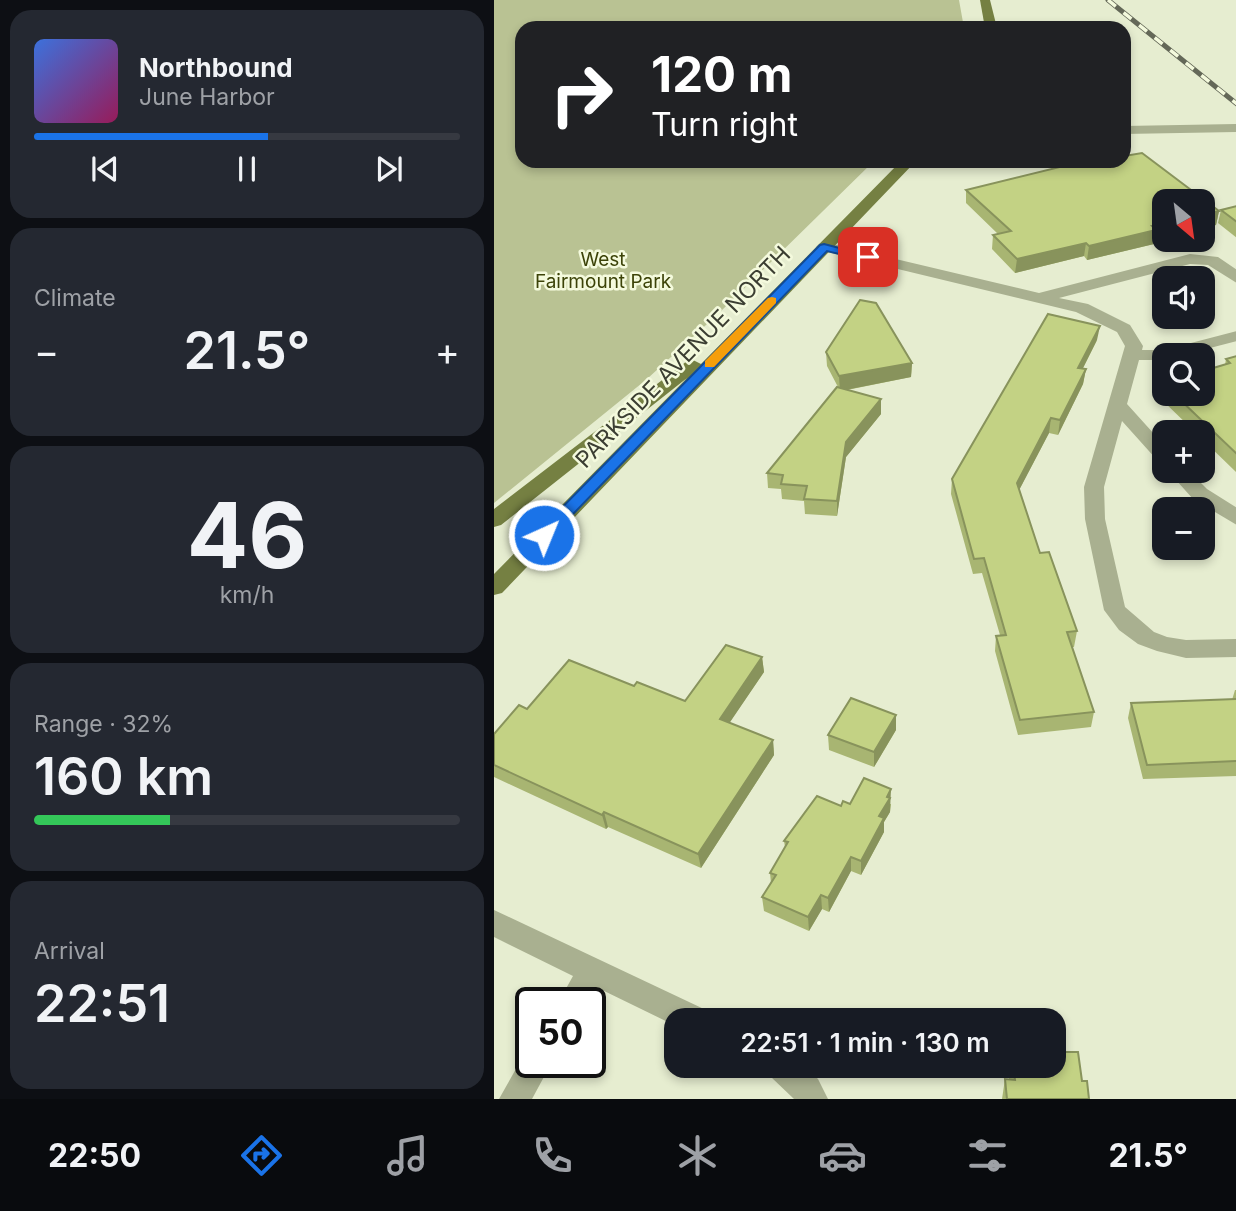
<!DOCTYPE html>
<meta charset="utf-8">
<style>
:root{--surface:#171b24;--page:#242831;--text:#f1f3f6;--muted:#9ea1a6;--line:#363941;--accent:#1a73e8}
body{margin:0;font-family:Inter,sans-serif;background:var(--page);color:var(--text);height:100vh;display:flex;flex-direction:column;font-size:26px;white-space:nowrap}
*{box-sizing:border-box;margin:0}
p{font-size:23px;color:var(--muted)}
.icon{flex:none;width:38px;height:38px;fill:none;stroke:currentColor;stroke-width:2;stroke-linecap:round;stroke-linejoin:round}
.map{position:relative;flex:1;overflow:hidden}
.drawer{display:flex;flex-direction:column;gap:10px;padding:10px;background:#0d0f14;width:494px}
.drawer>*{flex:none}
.banner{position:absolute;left:21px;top:21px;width:616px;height:147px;border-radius:21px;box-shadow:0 4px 10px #0003;background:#202124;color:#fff;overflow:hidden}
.needle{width:46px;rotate:151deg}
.tools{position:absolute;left:658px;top:189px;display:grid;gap:14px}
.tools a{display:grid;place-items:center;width:63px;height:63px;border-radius:14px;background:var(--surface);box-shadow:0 4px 10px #0003;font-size:35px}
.speed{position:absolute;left:21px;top:987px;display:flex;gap:14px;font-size:35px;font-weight:700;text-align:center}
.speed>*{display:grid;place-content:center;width:91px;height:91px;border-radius:50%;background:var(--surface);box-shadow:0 4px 10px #0003;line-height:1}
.speed .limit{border:4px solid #111;border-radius:10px;background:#fff;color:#111}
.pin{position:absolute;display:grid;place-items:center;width:60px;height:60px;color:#fff;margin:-30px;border-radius:14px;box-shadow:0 4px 10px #0006}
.me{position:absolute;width:77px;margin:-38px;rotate:44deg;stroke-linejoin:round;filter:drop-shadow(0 0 5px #0008)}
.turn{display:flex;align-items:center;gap:24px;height:147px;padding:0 21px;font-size:32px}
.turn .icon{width:91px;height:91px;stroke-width:2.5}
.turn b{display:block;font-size:49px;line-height:60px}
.big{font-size:52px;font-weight:600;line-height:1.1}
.drawer .card{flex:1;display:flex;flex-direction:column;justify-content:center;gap:10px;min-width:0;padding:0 24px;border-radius:21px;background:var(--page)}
.drawer .dial{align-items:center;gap:0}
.dial b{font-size:91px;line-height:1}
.song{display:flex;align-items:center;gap:21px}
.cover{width:84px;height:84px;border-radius:10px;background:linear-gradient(135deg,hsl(220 70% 55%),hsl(330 70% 35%))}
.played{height:7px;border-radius:4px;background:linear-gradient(90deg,var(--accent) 55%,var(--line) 55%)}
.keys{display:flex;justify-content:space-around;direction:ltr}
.heat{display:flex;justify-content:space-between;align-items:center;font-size:38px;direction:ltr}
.charge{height:10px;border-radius:5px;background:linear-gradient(90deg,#34c759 32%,var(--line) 0)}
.trip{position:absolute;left:170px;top:1008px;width:402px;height:70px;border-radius:21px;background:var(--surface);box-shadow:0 4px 10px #0003;font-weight:600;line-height:70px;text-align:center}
.tab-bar{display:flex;height:112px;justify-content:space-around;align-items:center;background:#090b0e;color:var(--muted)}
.tab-bar .icon{width:49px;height:49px}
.tab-bar .current{color:var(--accent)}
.tab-bar b{font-size:32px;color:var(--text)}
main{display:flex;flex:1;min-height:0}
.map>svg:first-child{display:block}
.green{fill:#b9c293}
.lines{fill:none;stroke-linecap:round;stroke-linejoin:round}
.minor{fill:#a9b090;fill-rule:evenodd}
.major{fill:#758042;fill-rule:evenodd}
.rail-casing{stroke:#646858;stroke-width:5}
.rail{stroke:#f4fadd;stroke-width:3.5;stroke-dasharray:10;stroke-linecap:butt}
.wall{fill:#a8b572}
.shaded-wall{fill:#88935c}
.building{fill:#c3d284;stroke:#88935c;stroke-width:2}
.route{fill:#1a73e8;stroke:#114b97;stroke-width:2}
.slow{fill:#f59e0b}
.labels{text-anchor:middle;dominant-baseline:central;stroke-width:5;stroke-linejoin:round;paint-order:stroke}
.far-park-label{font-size:19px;fill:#3c4308;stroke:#f4fadd}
.street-label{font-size:23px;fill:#3b3e32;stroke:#f4fadd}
</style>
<main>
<section class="drawer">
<div class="card">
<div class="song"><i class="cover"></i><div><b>Northbound</b><p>June Harbor</p></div></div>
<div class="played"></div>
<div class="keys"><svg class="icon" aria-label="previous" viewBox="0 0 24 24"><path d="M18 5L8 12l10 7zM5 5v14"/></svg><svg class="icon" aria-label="pause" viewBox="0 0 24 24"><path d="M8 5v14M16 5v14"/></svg><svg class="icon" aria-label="next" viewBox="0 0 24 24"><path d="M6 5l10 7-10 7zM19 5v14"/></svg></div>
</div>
<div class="card"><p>Climate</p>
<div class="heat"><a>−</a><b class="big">21.5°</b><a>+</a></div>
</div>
<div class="card dial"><b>46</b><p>km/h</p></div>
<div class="card"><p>Range · 32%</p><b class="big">160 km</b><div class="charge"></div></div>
<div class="card"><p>Arrival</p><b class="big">22:51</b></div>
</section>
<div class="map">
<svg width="743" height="1099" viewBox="0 0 743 1099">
<rect width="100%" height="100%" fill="#e6edd0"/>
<polygon class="green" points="0,0 465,0 470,28 28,28 28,161 380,161 224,314 153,379 0,503"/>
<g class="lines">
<g class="minor">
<polygon points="743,124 743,132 630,134 630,126"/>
<polygon points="330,242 545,293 696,254 724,257 743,270 743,283 714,265 696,264 565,298 594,304 636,325 649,346 648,350 670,350 743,331 743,341 689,355 670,355 670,360 645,360 633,404 670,445 670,462 663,460 628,421 610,487 611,519 631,607 660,632 673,637 692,640 743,639 743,657 692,658 663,651 644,644 625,630 610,610 591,519 590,487 631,346 623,332 582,312 325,250 322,247 325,244"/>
<polygon points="674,471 695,471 713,489 743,508 743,525 699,499"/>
<polygon points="0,910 212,1010 217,1020 182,1020 182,1026 104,988 95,1003 64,1003 79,976 0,937"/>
<polygon points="37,1049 37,1062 58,1062 38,1099 5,1099 32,1051"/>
<polygon points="273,1066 310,1066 324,1079 334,1099 300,1099 277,1077"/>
</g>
<g class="major">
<polygon points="486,0 496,0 503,28 491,28"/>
<polygon points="407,161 422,161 8,593 0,595 0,574 193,378 7,525 0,527 0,509 193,361 199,360 207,364"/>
</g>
<defs>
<polyline id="rail" points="614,0 743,104"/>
</defs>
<use href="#rail" class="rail-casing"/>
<use href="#rail" class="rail"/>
</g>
<g class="wall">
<polygon points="648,153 725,211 722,225 709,228 709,201 670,201 670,237 661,239 660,244 593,260 590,256 521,273 498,249 499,235 504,234 472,203 472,190 590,161 593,164 609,161 630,161 630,156"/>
<polygon points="743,206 743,238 724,223 727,210"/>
<polygon points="603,340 589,368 592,369 589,384 564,435 555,433 525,490 546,553 583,631 580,647 578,647 600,712 597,727 524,735 501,651 502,636 506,635 488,573 479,574 457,494 458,479"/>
<polygon points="332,352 418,363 417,377 353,390 387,399 387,414 352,457 343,516 311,514 310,501 288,499 287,489 274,488 273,473 344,387 333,366"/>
<polygon points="743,356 743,473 709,440 709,432 701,432 665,397 668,382 670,382 670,394 709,394 731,365 732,359"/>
<polygon points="268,657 270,672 235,723 279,740 280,755 207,868 114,827 112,829 0,777 0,734 33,709 140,686 191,701"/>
<polygon points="741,690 743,690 743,776 649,779 634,718 637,703 738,700"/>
<polygon points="402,730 380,767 335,750 334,735"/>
<polygon points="397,804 396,812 390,822 390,832 367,875 357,871 335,912 328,909 315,931 270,911 268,897 277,883 276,873 291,847 290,841 347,806"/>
<polygon points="515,1066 560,1066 588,1081 595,1099 508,1099 511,1079 515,1079"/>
</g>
<g class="shaded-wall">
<polygon points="725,211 722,225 709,228 709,215"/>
<polygon points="670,224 670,237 661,239 660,244 593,260 595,246"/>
<polygon points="592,243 590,256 521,273 523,259"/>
<polygon points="606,326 603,340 582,382 584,368"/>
<polygon points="418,363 417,377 346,391 345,376"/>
<polygon points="592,369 589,384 564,435 566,420"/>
<polygon points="387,399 387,414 352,457 343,516 343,501 352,442"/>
<polygon points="557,418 555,433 521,498 523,483"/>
<polygon points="268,657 270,672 228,734 226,719"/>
<polygon points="402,715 402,730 380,767 380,752"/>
<polygon points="279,740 280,755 207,868 204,854"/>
<polygon points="397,789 396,812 390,822 390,832 367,875 367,861"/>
<polygon points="110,812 114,827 112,829 108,815"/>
<polygon points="357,857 357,871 335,912 334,898"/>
<polygon points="327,895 328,909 315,931 314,917"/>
</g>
<g class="building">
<polygon points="648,153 725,211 709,215 709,201 670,201 670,224 658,226 662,230 595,246 592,243 523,259 499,235 517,231 472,190 590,161 593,164 609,161 630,161 630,156"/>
<polygon points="743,206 743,222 727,210"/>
<polygon points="366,300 382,303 418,363 345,376 332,352"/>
<polygon points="554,314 606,326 584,368 592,369 566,420 557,418 523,483 546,553 555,552 583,631 573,632 600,712 526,720 502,636 512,635 490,558 480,559 458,479"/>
<polygon points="743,356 743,454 680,394 709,394 709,371 736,363 732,359"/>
<polygon points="343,387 387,399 352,442 343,501 310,499 313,486 287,484 289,475 273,473"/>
<polygon points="232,645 268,657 226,719 279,740 204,854 110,812 108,815 0,765 0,734 25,705 33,709 75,660 140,686 143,682 191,701"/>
<polygon points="357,698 402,715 380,752 334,735"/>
<polygon points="743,699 743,761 653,765 637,703"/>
<polygon points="370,778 397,789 393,797 396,798 385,816 390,818 367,861 357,857 334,898 327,895 314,917 268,897 282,875 276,873 294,842 290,841 323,796 347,806 349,801 356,804"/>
<polygon points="560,1052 584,1052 588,1081 593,1081 595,1099 513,1099 511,1079 521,1080 519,1066 560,1066"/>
</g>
<polygon class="route" points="330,244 380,257 374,261 333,251 55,539 44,539 42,535 44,532 326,245"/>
<polygon class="slow" points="278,297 282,298 282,303 220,367 211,367 211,361 274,298"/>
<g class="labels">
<g class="far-park-label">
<text x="109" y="259">West<tspan x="109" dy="22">Fairmount Park</tspan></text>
</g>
<g class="street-label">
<text transform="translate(189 357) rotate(-46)">PARKSIDE AVENUE NORTH</text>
</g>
</g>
</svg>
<div class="tools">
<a><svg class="needle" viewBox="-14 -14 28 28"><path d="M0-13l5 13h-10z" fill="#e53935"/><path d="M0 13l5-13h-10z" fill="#9ea1a6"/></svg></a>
<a><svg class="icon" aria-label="sound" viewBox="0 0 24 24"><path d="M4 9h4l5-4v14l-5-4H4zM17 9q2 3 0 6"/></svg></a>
<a><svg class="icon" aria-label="search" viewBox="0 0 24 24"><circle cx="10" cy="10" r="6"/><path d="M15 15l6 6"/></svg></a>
<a>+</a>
<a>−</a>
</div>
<div class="speed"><div class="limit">50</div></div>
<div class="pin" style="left:374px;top:257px;background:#d93025"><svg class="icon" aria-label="arrive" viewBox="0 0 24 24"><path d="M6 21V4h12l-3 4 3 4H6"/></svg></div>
<svg class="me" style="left:50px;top:535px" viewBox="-20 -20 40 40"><circle r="17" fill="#1a73e8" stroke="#fff" stroke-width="3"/><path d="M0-11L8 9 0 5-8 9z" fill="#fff"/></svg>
<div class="trip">22:51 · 1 min · 130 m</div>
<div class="banner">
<div class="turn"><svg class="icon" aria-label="right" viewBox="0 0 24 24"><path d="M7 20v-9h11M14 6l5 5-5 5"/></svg><div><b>120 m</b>Turn right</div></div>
</div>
</div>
</main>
<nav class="tab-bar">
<b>22:50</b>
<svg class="icon current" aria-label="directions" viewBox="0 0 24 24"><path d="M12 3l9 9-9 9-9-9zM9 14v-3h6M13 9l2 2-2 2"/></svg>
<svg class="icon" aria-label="music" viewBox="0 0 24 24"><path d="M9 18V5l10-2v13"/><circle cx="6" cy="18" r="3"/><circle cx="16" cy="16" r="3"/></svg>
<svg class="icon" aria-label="phone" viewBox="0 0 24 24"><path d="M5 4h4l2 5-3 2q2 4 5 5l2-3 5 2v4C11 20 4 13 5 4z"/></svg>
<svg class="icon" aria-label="climate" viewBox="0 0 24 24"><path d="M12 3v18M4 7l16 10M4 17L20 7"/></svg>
<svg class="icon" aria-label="car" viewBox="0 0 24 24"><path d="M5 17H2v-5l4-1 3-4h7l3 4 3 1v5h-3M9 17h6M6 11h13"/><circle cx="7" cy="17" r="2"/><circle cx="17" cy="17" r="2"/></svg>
<svg class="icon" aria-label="filters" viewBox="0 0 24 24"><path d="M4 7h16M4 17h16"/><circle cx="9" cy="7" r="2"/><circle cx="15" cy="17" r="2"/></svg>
<b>21.5°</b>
</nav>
